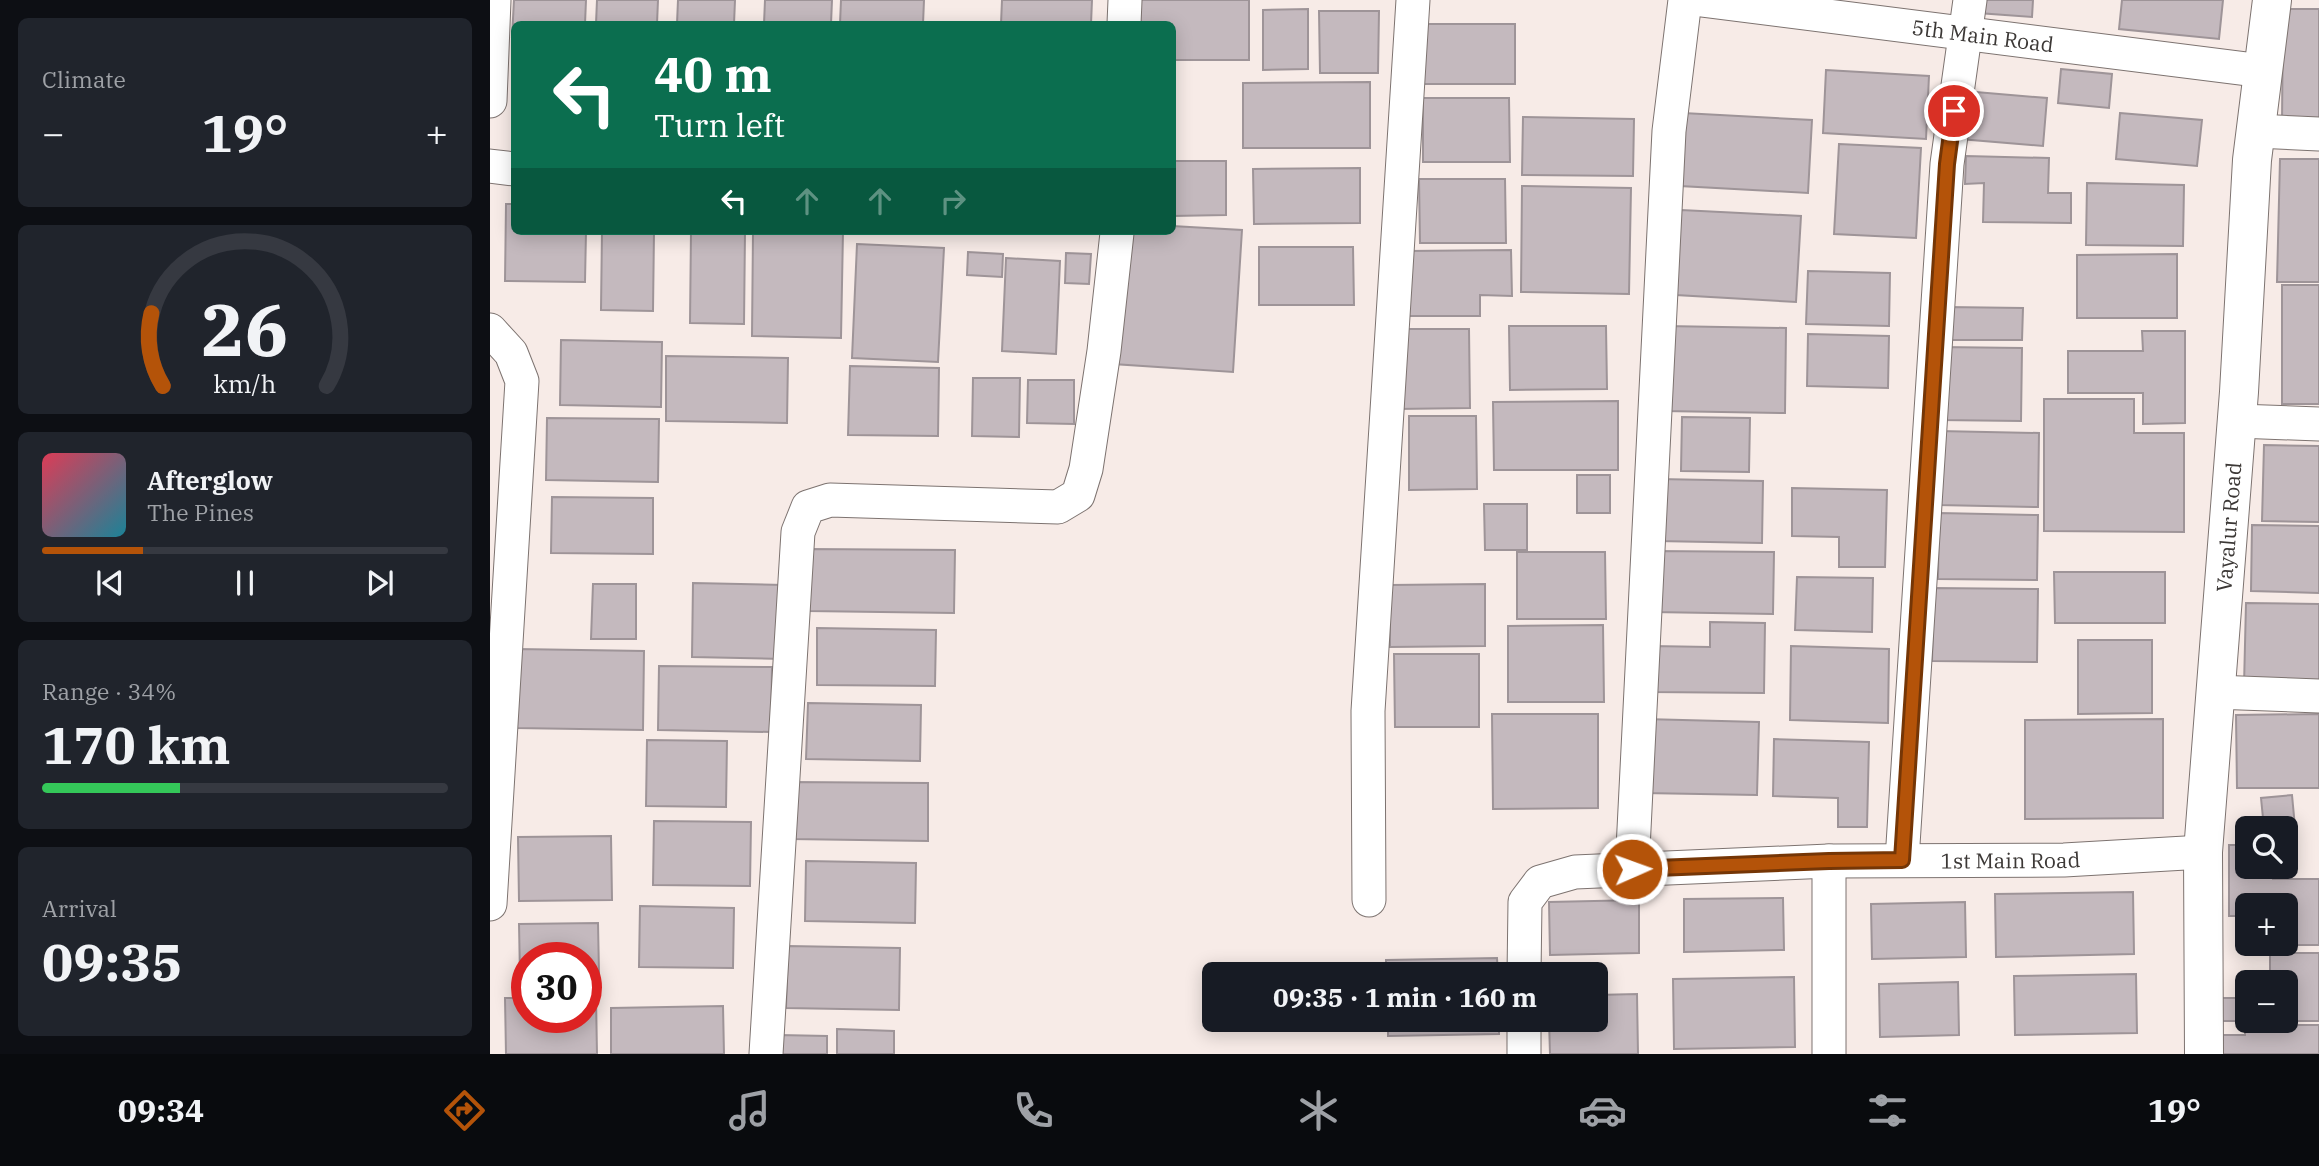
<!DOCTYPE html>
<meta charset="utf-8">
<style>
:root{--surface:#171b24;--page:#20242c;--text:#f1f3f6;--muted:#9ea1a6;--line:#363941;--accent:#b45309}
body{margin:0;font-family:"IBM Plex Serif",serif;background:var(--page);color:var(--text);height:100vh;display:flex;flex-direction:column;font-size:26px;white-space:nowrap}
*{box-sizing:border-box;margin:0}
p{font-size:23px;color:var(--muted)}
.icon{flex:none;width:38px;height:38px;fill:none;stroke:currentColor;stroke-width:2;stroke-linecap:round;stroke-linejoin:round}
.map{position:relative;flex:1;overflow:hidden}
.sheet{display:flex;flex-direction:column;gap:18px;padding:18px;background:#0d0f14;width:490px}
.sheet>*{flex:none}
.hud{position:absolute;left:21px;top:21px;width:665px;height:214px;border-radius:10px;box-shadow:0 4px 18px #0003;background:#0b6e4f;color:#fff;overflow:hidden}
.controls{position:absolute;left:1745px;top:816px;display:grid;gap:14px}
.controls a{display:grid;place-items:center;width:63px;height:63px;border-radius:10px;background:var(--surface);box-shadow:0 4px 18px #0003;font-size:35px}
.speed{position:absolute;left:21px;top:942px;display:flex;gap:14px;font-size:35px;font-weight:700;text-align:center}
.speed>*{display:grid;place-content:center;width:91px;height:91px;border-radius:50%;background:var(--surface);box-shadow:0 4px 18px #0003;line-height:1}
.speed .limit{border:10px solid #d22;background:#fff;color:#111}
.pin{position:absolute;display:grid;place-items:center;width:60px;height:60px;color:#fff;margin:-30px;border:4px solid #fff;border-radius:50%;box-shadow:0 2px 7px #0007}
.me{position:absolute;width:77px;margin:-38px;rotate:88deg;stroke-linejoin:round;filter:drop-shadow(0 0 5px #0008)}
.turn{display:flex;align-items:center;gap:24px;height:147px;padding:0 28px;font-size:32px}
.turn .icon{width:91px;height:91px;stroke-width:2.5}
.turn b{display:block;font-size:49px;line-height:60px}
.lanes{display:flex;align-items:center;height:66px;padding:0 28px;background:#0003;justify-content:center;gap:35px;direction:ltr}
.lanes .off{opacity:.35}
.big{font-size:52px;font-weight:800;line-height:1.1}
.sheet .tile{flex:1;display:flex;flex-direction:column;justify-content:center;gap:10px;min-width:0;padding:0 24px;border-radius:10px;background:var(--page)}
.sheet .dial{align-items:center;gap:0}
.dial svg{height:182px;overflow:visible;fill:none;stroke:var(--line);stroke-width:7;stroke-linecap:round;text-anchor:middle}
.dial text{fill:var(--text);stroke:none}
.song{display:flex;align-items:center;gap:21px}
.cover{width:84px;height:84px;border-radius:10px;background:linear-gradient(135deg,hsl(350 70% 55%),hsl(190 70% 35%))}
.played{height:7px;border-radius:4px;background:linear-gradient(90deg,var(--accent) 25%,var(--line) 25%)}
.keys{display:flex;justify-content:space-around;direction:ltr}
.heat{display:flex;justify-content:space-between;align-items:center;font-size:38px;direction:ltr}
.charge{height:10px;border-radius:5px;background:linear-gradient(90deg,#34c759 34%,var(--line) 0)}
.trip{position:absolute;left:712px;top:962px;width:406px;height:70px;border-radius:10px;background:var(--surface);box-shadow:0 4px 18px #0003;font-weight:800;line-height:70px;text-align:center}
.tab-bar{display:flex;height:112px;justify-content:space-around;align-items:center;background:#090b0e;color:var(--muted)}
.tab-bar .icon{width:49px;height:49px}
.tab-bar .selected{color:var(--accent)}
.tab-bar b{font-size:32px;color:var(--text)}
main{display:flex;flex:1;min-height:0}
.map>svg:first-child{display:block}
.building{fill:#c4b9be;stroke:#9e9498;stroke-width:2}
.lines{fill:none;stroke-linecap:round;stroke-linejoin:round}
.minor-casing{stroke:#7d7370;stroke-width:35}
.secondary-casing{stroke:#7d7370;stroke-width:40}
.minor{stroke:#fff;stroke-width:33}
.secondary{stroke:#fff;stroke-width:38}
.route-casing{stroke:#753606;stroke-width:18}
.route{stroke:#b45309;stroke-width:12}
.labels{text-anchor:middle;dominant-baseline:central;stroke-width:7;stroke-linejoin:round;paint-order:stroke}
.street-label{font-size:21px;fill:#3c3836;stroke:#fffaf8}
</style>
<main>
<section class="sheet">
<div class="tile"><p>Climate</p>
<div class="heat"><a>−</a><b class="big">19°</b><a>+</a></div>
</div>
<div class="tile dial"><svg viewBox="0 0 100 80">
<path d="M14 69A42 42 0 1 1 86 69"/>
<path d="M14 69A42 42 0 0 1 9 37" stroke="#b45309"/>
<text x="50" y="56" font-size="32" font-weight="700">26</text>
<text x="50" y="72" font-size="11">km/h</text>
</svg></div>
<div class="tile">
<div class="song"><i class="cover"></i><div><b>Afterglow</b><p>The Pines</p></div></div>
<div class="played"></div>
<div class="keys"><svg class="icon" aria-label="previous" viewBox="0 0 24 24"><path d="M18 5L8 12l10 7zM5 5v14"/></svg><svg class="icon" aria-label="pause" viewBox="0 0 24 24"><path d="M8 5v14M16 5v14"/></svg><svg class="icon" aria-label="next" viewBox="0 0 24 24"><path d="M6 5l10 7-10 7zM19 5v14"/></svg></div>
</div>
<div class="tile"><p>Range · 34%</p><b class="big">170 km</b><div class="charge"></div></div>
<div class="tile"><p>Arrival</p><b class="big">09:35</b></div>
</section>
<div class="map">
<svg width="1829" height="1054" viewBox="0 0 1829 1054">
<rect width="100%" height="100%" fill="#f7ebe7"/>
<g class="building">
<polygon points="24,0 96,0 95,24 24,24 24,37 22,37"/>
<polygon points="107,0 168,0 167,24 106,24"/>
<polygon points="188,0 245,0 244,24 187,24"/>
<polygon points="275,0 342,0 341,24 274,24"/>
<polygon points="351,0 434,0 433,24 350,24"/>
<polygon points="512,0 602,0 601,24 511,24"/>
<polygon points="642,0 759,0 759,60 682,60 682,24 642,24"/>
<polygon points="1489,0 1543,0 1542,17 1488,13"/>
<polygon points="1632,0 1733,0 1729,39 1629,29"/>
<polygon points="818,9 818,69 773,70 773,10"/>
<polygon points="1793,9 1829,9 1829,124 1792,123"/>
<polygon points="829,11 889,11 888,73 830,73"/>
<rect x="927" y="24" width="98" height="60"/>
<polygon points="1571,69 1622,74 1619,108 1568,103"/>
<polygon points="1336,70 1439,76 1436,139 1333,133"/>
<polygon points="880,82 880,148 753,148 753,83"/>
<polygon points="1474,91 1557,98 1553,146 1470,139"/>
<polygon points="933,98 1019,98 1020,162 933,162"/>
<polygon points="1193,113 1322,120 1318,193 1190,186"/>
<polygon points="1630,113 1712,120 1707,166 1626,159"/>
<polygon points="1033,117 1144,119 1143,176 1032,175"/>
<polygon points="1349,144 1431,148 1426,238 1344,234"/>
<polygon points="1476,156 1559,158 1558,193 1581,193 1581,223 1493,222 1494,183 1475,184"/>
<polygon points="1790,159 1829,159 1829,282 1787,282"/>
<polygon points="682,161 736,161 736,215 682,216"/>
<polygon points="870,168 870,223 764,224 763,169"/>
<polygon points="929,179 1015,179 1016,243 930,243"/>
<polygon points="1597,183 1694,185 1693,246 1596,245"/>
<polygon points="1032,186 1141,188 1139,294 1031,292"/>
<polygon points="16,204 24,204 24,231 96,231 95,282 15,281"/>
<polygon points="1191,210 1311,216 1306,302 1186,295"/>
<polygon points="682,226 752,230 743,372 623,364 631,231 682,231"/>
<polygon points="112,231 164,231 163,311 111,310"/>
<polygon points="201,231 255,231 254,324 200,323"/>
<polygon points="263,231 353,231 351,338 262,336"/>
<polygon points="367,244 454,248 448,362 362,358"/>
<polygon points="769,247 863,247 864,305 769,305"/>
<polygon points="1021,250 1022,296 990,295 990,316 918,316 918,251"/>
<polygon points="478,252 513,254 512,277 477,275"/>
<polygon points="576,253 601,254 599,284 575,283"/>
<polygon points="1687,254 1687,318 1587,318 1587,255"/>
<polygon points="516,258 570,261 566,354 512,351"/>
<polygon points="1318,271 1400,273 1399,326 1316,324"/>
<rect x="1792" y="285" width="37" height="119"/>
<polygon points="1457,307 1533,308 1532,340 1457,340"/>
<polygon points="1019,326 1116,326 1117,389 1020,390"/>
<polygon points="1175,326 1296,328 1295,413 1174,411"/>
<polygon points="906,329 979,329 980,408 907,409"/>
<polygon points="1652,331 1695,331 1695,423 1653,424 1653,393 1578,393 1578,351 1653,351"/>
<polygon points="1318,334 1399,336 1398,388 1317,386"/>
<polygon points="71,340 172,342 171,407 70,405"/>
<polygon points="1450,347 1532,348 1531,421 1450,420"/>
<polygon points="176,356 298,358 297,423 176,421"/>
<polygon points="360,366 449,368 448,436 358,435"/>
<polygon points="483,378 530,378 529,437 482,436"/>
<polygon points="538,380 584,380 584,424 537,423"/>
<polygon points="1554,399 1644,399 1644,433 1694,433 1694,532 1554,531"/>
<polygon points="1128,401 1128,470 1004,470 1003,402"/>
<polygon points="919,416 986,416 987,489 919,490"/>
<polygon points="1192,417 1260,418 1259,472 1191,471"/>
<polygon points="57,418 169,419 168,482 56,480"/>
<polygon points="1449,431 1549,433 1548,507 1448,505"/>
<polygon points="1774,445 1829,446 1829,522 1772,521"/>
<rect x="1087" y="475" width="33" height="38"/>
<polygon points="1168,479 1273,481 1272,543 1167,541"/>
<polygon points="1302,488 1397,490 1395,567 1349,567 1349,537 1302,536"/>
<polygon points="62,497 163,498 163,554 61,553"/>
<polygon points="994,504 1037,504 1037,550 995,550"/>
<polygon points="1449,513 1548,515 1547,580 1448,579"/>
<polygon points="1762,525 1829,526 1829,593 1761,591"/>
<polygon points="318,549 465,550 464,613 318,611"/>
<polygon points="1163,551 1284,552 1283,614 1162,612"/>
<polygon points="1027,552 1115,552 1116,619 1027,619"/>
<polygon points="1564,572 1675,572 1675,623 1565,623"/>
<polygon points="1307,577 1383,578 1382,632 1305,630"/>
<polygon points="203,583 293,585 292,659 202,657"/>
<polygon points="103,584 146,584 146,639 101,639"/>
<polygon points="995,584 995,646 900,647 900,585"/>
<polygon points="1444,588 1548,589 1547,662 1442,661"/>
<polygon points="1756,603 1829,604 1829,688 1754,686"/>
<polygon points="1220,622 1275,623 1274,693 1161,692 1162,646 1220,647"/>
<polygon points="1113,625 1114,702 1018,702 1018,626"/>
<polygon points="327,628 446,630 445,686 327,685"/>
<polygon points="1588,640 1662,640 1662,713 1588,714"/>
<polygon points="1301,646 1399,649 1398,723 1300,720"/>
<polygon points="27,649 154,651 153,730 26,728"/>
<polygon points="904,654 989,654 989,727 905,727"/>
<polygon points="169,666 282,667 281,732 168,730"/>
<polygon points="318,703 431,705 430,761 316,759"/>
<polygon points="1002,714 1108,714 1108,808 1003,809"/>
<polygon points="1829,714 1829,788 1747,788 1746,715"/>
<polygon points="1154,719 1269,722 1267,795 1153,793"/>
<polygon points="1673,719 1673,818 1535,819 1535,720"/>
<polygon points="1284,739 1379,742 1377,827 1348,827 1348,798 1283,796"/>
<polygon points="157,740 237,741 236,807 156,806"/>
<polygon points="302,782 438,783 438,841 301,839"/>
<polygon points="1802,795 1805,827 1774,828 1771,798"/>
<polygon points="164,821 261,822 260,886 163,885"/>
<polygon points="121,836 122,900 29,901 28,837"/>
<polygon points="1739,845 1757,845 1757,866 1783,866 1783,879 1829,879 1829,945 1772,945 1772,943 1796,943 1796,905 1757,905 1757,916 1739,916"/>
<polygon points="316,861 426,863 425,923 315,921"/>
<polygon points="1643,892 1644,954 1506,957 1505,894"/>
<polygon points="1293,898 1294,950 1194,952 1194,899"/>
<polygon points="1149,900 1149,953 1060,955 1059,902"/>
<polygon points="1475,902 1476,957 1382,959 1381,904"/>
<polygon points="150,906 244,908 243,968 149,967"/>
<polygon points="108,923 109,974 96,974 96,957 37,957 37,975 30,975 29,924"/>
<polygon points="298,946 410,948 409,1010 296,1008"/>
<polygon points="1780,953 1829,953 1829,1021 1730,1021 1730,998 1757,998 1757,1020 1796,1020 1796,982 1780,982"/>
<polygon points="1007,958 1008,975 896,975 896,960"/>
<polygon points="1646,974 1647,1033 1525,1035 1524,976"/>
<polygon points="1304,977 1305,1047 1184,1049 1183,979"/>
<polygon points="1468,982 1469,1035 1390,1037 1389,984"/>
<polygon points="1147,994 1148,1054 1060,1054 1059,1020 1106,1020 1106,995"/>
<polygon points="96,997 106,997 107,1054 16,1054 15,998 37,998 37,1017 96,1017"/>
<polygon points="233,1006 234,1054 121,1054 121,1008"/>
<polygon points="898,1020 1009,1020 1009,1034 898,1036"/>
<polygon points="1755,1025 1829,1025 1829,1054 1733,1054 1733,1035 1755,1035"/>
<polygon points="347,1029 404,1031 404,1054 347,1054"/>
<polygon points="289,1035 337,1036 337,1054 289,1054"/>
</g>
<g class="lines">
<defs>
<g id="minor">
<path id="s1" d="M1211 0 1773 71"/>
<polyline points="634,24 635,0"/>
<polyline points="0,101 4,0"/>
<polyline points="1766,131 1829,134"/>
<polyline points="0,166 24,169"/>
<polyline points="0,330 21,353 32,381 0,904"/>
<polyline points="1747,421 1829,424"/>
<polyline points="1724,692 1829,696"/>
<polyline points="1412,860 1457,164 1480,0"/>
<polyline points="1339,861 1339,1054"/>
<polyline points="1142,869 1179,131 1195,0"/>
<polyline points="879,900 878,711 923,0"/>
<path id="s2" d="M1034 975 1035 902 1050 882 1085 872 1339 861 1574 860 1713 852"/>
<polyline points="276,1054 308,532 318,507 340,500 568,507 588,495 596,469 614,351 627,233"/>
<polyline points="1034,1054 1034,1020"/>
</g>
<g id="secondary">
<path id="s3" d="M1714 1054 1713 852 1749 392 1762 160 1782 0"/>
</g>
</defs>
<use href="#minor" class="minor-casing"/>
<use href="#secondary" class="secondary-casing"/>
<use href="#minor" class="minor"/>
<use href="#secondary" class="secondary"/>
</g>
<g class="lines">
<defs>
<polyline id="route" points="1142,869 1339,861 1412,860 1457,164 1464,111"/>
</defs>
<use href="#route" class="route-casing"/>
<use href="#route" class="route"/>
</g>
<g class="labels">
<g class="street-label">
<text stroke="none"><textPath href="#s1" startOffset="284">5th Main Road</textPath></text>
<text stroke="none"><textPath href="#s3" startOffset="528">Vayalur Road</textPath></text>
<text stroke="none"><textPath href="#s2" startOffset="570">1st Main Road</textPath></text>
</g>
</g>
</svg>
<div class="controls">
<a><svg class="icon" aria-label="search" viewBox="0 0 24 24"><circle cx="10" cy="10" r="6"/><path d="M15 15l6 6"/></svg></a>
<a>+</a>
<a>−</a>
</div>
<div class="speed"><div class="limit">30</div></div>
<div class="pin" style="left:1464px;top:111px;background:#d93025"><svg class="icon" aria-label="arrive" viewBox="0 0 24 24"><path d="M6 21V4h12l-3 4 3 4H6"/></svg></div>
<svg class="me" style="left:1142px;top:869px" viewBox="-20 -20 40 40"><circle r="17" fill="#b45309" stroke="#fff" stroke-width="3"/><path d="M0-11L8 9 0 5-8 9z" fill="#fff"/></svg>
<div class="trip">09:35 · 1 min · 160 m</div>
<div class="hud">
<div class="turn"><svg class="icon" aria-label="left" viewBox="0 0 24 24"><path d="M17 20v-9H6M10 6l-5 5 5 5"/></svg><div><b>40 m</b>Turn left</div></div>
<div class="lanes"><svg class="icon" aria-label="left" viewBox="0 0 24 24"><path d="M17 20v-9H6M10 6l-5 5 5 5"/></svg><svg class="icon off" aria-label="ahead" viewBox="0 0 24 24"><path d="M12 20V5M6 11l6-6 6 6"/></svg><svg class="icon off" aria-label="ahead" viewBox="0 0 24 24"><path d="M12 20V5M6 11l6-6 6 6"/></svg><svg class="icon off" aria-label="right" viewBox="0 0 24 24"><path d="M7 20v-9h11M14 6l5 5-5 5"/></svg></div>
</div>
</div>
</main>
<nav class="tab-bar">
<b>09:34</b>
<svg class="icon selected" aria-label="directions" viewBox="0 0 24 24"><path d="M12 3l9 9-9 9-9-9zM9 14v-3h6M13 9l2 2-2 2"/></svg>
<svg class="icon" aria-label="music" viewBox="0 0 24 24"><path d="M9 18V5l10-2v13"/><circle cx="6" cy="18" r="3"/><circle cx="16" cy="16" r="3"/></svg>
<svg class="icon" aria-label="phone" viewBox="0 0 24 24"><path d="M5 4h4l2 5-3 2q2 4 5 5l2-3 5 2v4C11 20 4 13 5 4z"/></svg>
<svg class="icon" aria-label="climate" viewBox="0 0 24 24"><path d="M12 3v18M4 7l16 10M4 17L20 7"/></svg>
<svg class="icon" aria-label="car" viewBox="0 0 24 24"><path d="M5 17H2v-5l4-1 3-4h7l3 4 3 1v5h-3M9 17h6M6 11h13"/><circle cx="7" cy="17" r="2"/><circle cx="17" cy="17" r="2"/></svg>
<svg class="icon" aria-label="filters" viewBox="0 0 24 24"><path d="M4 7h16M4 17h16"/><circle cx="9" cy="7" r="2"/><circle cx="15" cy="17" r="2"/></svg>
<b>19°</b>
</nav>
